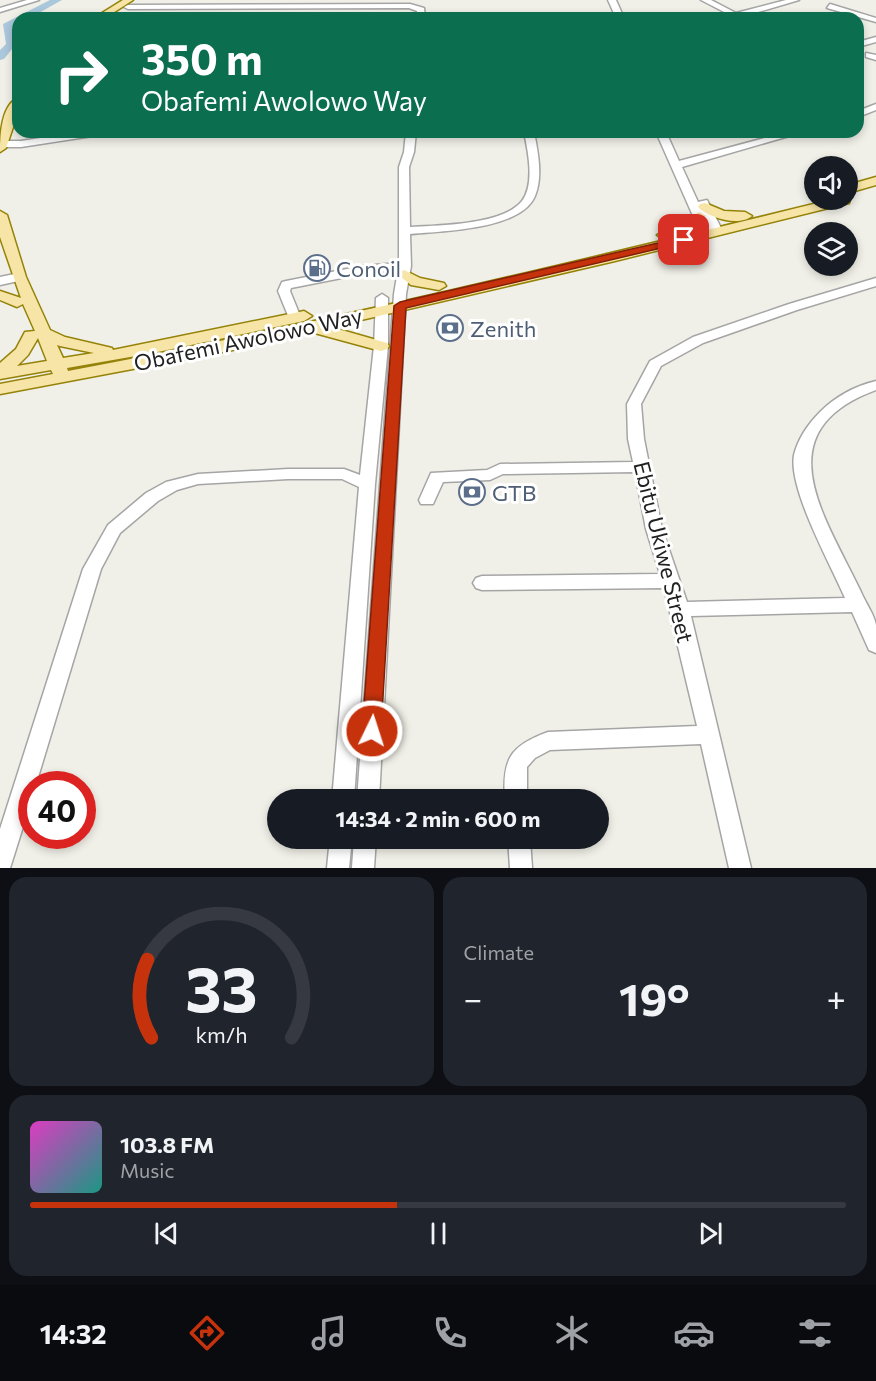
<!DOCTYPE html>
<meta charset="utf-8">
<style>
:root{--surface:#171b24;--page:#20242c;--text:#f1f3f6;--muted:#9ea1a6;--line:#363941;--accent:#c6320c}
body{margin:0;font-family:Commissioner,sans-serif;background:var(--page);color:var(--text);height:100vh;display:flex;flex-direction:column;font-size:22px;white-space:nowrap}
*{box-sizing:border-box;margin:0}
p{font-size:20px;color:var(--muted)}
.icon{flex:none;width:33px;height:33px;fill:none;stroke:currentColor;stroke-width:2;stroke-linecap:round;stroke-linejoin:round}
.map{position:relative;height:868px;overflow:hidden}
.details{display:flex;flex-direction:column;gap:9px;padding:9px;background:#0d0f14;flex:1}
.details>*{flex:none}
.guide{position:absolute;left:12px;top:12px;width:852px;height:126px;border-radius:18px;box-shadow:0 3px 9px #0003;background:#0b6e4f;color:#fff;overflow:hidden}
.buttons{position:absolute;left:804px;top:156px;display:grid;gap:12px}
.buttons a{display:grid;place-items:center;width:54px;height:54px;border-radius:50%;background:var(--surface);box-shadow:0 3px 9px #0003;font-size:30px}
.speed{position:absolute;left:18px;top:771px;display:flex;gap:12px;font-size:30px;font-weight:700;text-align:center}
.speed>*{display:grid;place-content:center;width:78px;height:78px;border-radius:50%;background:var(--surface);box-shadow:0 3px 9px #0003;line-height:1}
.speed .limit{border:9px solid #d22;background:#fff;color:#111}
.pin{position:absolute;display:grid;place-items:center;width:51px;height:51px;color:#fff;margin:-26px;border-radius:12px;box-shadow:0 3px 9px #0006}
.me{position:absolute;width:66px;margin:-33px;rotate:4deg;stroke-linejoin:round;filter:drop-shadow(0 0 4px #0008)}
.turn{display:flex;align-items:center;gap:21px;height:126px;padding:0 30px;font-size:27px}
.turn .icon{width:78px;height:78px;stroke-width:2.5}
.turn b{display:block;font-size:42px;line-height:51px}
.big{font-size:45px;font-weight:700;line-height:1.1}
.details .tile{flex:1;display:flex;flex-direction:column;justify-content:center;gap:9px;min-width:0;padding:0 21px;border-radius:18px;background:var(--page)}
.details .dial{align-items:center;gap:0}
.dial svg{height:156px;overflow:visible;fill:none;stroke:var(--line);stroke-width:7;stroke-linecap:round;text-anchor:middle}
.dial text{fill:var(--text);stroke:none}
.song{display:flex;align-items:center;gap:18px}
.cover{width:72px;height:72px;border-radius:9px;background:linear-gradient(135deg,hsl(310 70% 55%),hsl(170 70% 35%))}
.played{height:6px;border-radius:3px;background:linear-gradient(90deg,var(--accent) 45%,var(--line) 45%)}
.keys{display:flex;justify-content:space-around;direction:ltr}
.heat{display:flex;justify-content:space-between;align-items:center;font-size:33px;direction:ltr}
.details .tiles{flex:1;display:grid;gap:9px;grid-template-columns:1fr 1fr}
.tile:last-child{grid-column:span 2}
.trip{position:absolute;left:267px;top:789px;width:342px;height:60px;border-radius:30px;background:var(--surface);box-shadow:0 3px 9px #0003;font-weight:700;line-height:60px;text-align:center}
.dock{display:flex;height:96px;justify-content:space-around;align-items:center;background:#090b0e;color:var(--muted)}
.dock .icon{width:42px;height:42px}
.dock .active{color:var(--accent)}
.dock b{font-size:27px;color:var(--text)}
.map>svg:first-child{display:block}
.lines{fill:none;stroke-linecap:round;stroke-linejoin:round}
.river{fill:#abc7db;fill-rule:evenodd}
.minor-casing{stroke:#a5a5a5;stroke-width:3}
.major-casing{stroke:#958309;stroke-width:3}
.minor{fill:#fff;fill-rule:evenodd}
.major{fill:#f7e5a7;fill-rule:evenodd}
.route{fill:#c6320c;stroke:#812008;stroke-width:1.5}
.labels{text-anchor:middle;dominant-baseline:central;stroke-width:6;stroke-linejoin:round;paint-order:stroke}
.service-label{font-size:22px;fill:#4e5e75;stroke:#fff;text-anchor:start}
.street-label{font-size:22px;fill:#212121;stroke:#fff}
</style>
<div class="map">
<svg width="876" height="868" viewBox="0 0 876 868">
<rect width="100%" height="100%" fill="#f1f0e8"/>
<g class="lines">
<polygon class="river" points="50,0 62,0 30,18 18,18 18,24 12,27 16,44 4,59 0,60 0,50 6,44 3,24"/>
<defs>
<g id="minor">
<polygon points="27,0 39,0 0,12 0,8"/>
<polygon points="608,0 616,0 624,18 616,18"/>
<polygon points="701,0 711,0 736,13 786,0 799,0 738,18 719,18 728,14"/>
<polygon points="410,4 424,8 425,18 417,18 417,11 409,8 128,9 124,7 128,5"/>
<polygon points="830,4 876,18 876,22 827,8"/>
<polygon points="776,16 793,16 797,18 772,18"/>
<polygon points="876,37 876,42 858,47 858,42"/>
<polygon points="866,53 876,55 876,60 866,57"/>
<polygon points="876,104 876,110 858,117 858,111"/>
<polygon points="80,132 104,132 99,135 21,147 0,147 1,141 21,141"/>
<path d="M406 132H416L414 152 409 167 410 227C439 225 503 225 522 201 535 184 528 151 524 132H534C538 152 543 177 535 196 521 230 442 231 410 234L411 266 406 294 379 800H357L394 294 398 270 362 274 291 288 290 291 301 318 295 322 289 318 278 291 282 282 286 281 362 266 399 263V167L404 152Z"/>
<polygon points="656,132 666,132 679,161 787,132 803,132 682,167 698,202 707,200 723,232 707,237 701,234"/>
<polygon points="690,132 701,132 696,135"/>
<polygon points="19,273 25,277 23,280 0,285 0,277"/>
<path d="M876 278V286L797 310 703 343 661 366 641 404 644 439 662 529 687 602 845 598C831 565 788 489 794 455 798 439 808 424 820 412 835 397 855 386 876 381V390C762 432 826 518 861 592 865 602 874 614 876 625 876 633 876 644 876 653L869 650 852 612 691 616 751 868H729L701 744 550 750 535 758 527 767V800H505C502 759 510 746 548 732L697 726 664 588 482 590 476 588 473 583 476 578 482 576 660 574 646 529 635 472 503 474 490 480 443 482 433 504H421L419 500 431 473 487 470 500 464 633 462 628 439 627 404 650 361 693 337 789 304Z"/>
<polygon points="382,294 388,298 388,346 375,484 354,800 332,800 359,487 342,479 288,479 198,484 177,490 158,501 120,533 101,569 36,784 32,784 32,798 11,865 10,868 0,868 0,829 83,569 108,525 146,493 166,482 198,474 288,469 344,469 360,475 374,346 376,298"/>
<polygon points="330,838 352,838 349,868 327,868"/>
<polygon points="354,838 376,838 374,868 352,868"/>
<polygon points="508,838 530,838 532,868 510,868"/>
</g>
<g id="major">
<polygon points="123,0 133,0 105,18 94,18"/>
<path d="M18 98V112L6 148 0 152C0 136 1 105 18 98Z"/>
<polygon points="876,177 876,185 848,193 848,185"/>
<path d="M848 197 850 200 849 203 615 261 331 327 387 343 389 346 387 349 381 351 311 332 228 351 0 394V384L53 374 51 370 0 379V363L16 349 25 332 35 331 23 304 17 307 0 300V291L21 298 0 237V211L7 215 26 277 50 330 65 337 112 348 113 350 304 311 312 316 304 321 153 353 67 368 68 371C324 323 577 262 830 200H848ZM38 338 47 361 17 366 28 355ZM57 345 60 346 94 353 63 358Z"/>
<path d="M705 203 724 211 745 212 752 216C739 227 709 218 698 207L700 204Z"/>
<polygon points="699,212 706,216 696,227 664,239 657,235 686,221"/>
<polygon points="404,270 420,278 444,283 446,286 439,290 411,285 397,274"/>
</g>
</defs>
<use href="#minor" class="minor-casing"/>
<use href="#major" class="major-casing"/>
<use href="#minor" class="minor"/>
<use href="#major" class="major"/>
</g>
<polygon class="route" points="684,237 687,237 687,242 406,308 381,731 378,737 372,739 365,737 362,731 394,306 400,302"/>
<defs>
<symbol id="fuel-ring" viewBox="-11 -11 22 22"><circle r="9.5" fill="#fff" stroke="#5c6f8a" stroke-width="1.5"/><path d="M-5.5-6h7V0h2V4h1.3V-2.5L3-4.5l.8-.8L6-3V5H2.5V1h-1V6h-7ZM-4.2-4.7v3.2H.2V-4.7Z" fill="#5c6f8a"/></symbol>
<symbol id="bank-ring" viewBox="-11 -11 22 22"><circle r="9.5" fill="#fff" stroke="#5c6f8a" stroke-width="1.5"/><path d="M-6-4H6V4H-6ZM0-2.3a2.3 2.3 0 1 0 0 4.6a2.3 2.3 0 1 0 0-4.6Z" fill="#5c6f8a"/></symbol>
</defs>
<g fill-rule="evenodd">
<use href="#fuel-ring" x="302" y="253" width="30" height="30"/>
<use href="#bank-ring" x="435" y="313" width="30" height="30"/>
<use href="#bank-ring" x="457" y="477" width="30" height="30"/>
</g>
<g class="labels">
<g class="service-label">
<text x="336" y="268">Conoil</text>
<text x="470" y="328">Zenith</text>
<text x="492" y="492">GTB</text>
</g>
<g class="street-label">
<text transform="translate(248 339) rotate(-12)">Obafemi Awolowo Way</text>
<text transform="translate(664 552) rotate(76)">Ebitu Ukiwe Street</text>
</g>
</g>
</svg>
<div class="buttons">
<a><svg class="icon" aria-label="sound" viewBox="0 0 24 24"><path d="M4 9h4l5-4v14l-5-4H4zM17 9q2 3 0 6"/></svg></a>
<a><svg class="icon" aria-label="layers" viewBox="0 0 24 24"><path d="M12 4l9 5-9 5-9-5zM3 14l9 5 9-5"/></svg></a>
</div>
<div class="speed"><div class="limit">40</div></div>
<div class="pin" style="left:684px;top:240px;background:#d93025"><svg class="icon" aria-label="arrive" viewBox="0 0 24 24"><path d="M6 21V4h12l-3 4 3 4H6"/></svg></div>
<svg class="me" style="left:372px;top:731px" viewBox="-20 -20 40 40"><circle r="17" fill="#c6320c" stroke="#fff" stroke-width="3"/><path d="M0-11L8 9 0 5-8 9z" fill="#fff"/></svg>
<div class="trip">14:34 · 2 min · 600 m</div>
<div class="guide">
<div class="turn"><svg class="icon" aria-label="right" viewBox="0 0 24 24"><path d="M7 20v-9h11M14 6l5 5-5 5"/></svg><div><b>350 m</b>Obafemi Awolowo Way</div></div>
</div>
</div>
<section class="details">
<div class="tiles">
<div class="tile dial"><svg viewBox="0 0 100 80">
<path d="M14 69A42 42 0 1 1 86 69"/>
<path d="M14 69A42 42 0 0 1 12 29" stroke="#c6320c"/>
<text x="50" y="56" font-size="32" font-weight="700">33</text>
<text x="50" y="72" font-size="11">km/h</text>
</svg></div>
<div class="tile"><p>Climate</p>
<div class="heat"><a>−</a><b class="big">19°</b><a>+</a></div>
</div>
<div class="tile">
<div class="song"><i class="cover"></i><div><b>103.8 FM</b><p>Music</p></div></div>
<div class="played"></div>
<div class="keys"><svg class="icon" aria-label="previous" viewBox="0 0 24 24"><path d="M18 5L8 12l10 7zM5 5v14"/></svg><svg class="icon" aria-label="pause" viewBox="0 0 24 24"><path d="M8 5v14M16 5v14"/></svg><svg class="icon" aria-label="next" viewBox="0 0 24 24"><path d="M6 5l10 7-10 7zM19 5v14"/></svg></div>
</div>
</div>
</section>
<nav class="dock">
<b>14:32</b>
<svg class="icon active" aria-label="directions" viewBox="0 0 24 24"><path d="M12 3l9 9-9 9-9-9zM9 14v-3h6M13 9l2 2-2 2"/></svg>
<svg class="icon" aria-label="music" viewBox="0 0 24 24"><path d="M9 18V5l10-2v13"/><circle cx="6" cy="18" r="3"/><circle cx="16" cy="16" r="3"/></svg>
<svg class="icon" aria-label="phone" viewBox="0 0 24 24"><path d="M5 4h4l2 5-3 2q2 4 5 5l2-3 5 2v4C11 20 4 13 5 4z"/></svg>
<svg class="icon" aria-label="climate" viewBox="0 0 24 24"><path d="M12 3v18M4 7l16 10M4 17L20 7"/></svg>
<svg class="icon" aria-label="car" viewBox="0 0 24 24"><path d="M5 17H2v-5l4-1 3-4h7l3 4 3 1v5h-3M9 17h6M6 11h13"/><circle cx="7" cy="17" r="2"/><circle cx="17" cy="17" r="2"/></svg>
<svg class="icon" aria-label="filters" viewBox="0 0 24 24"><path d="M4 7h16M4 17h16"/><circle cx="9" cy="7" r="2"/><circle cx="15" cy="17" r="2"/></svg>
</nav>
